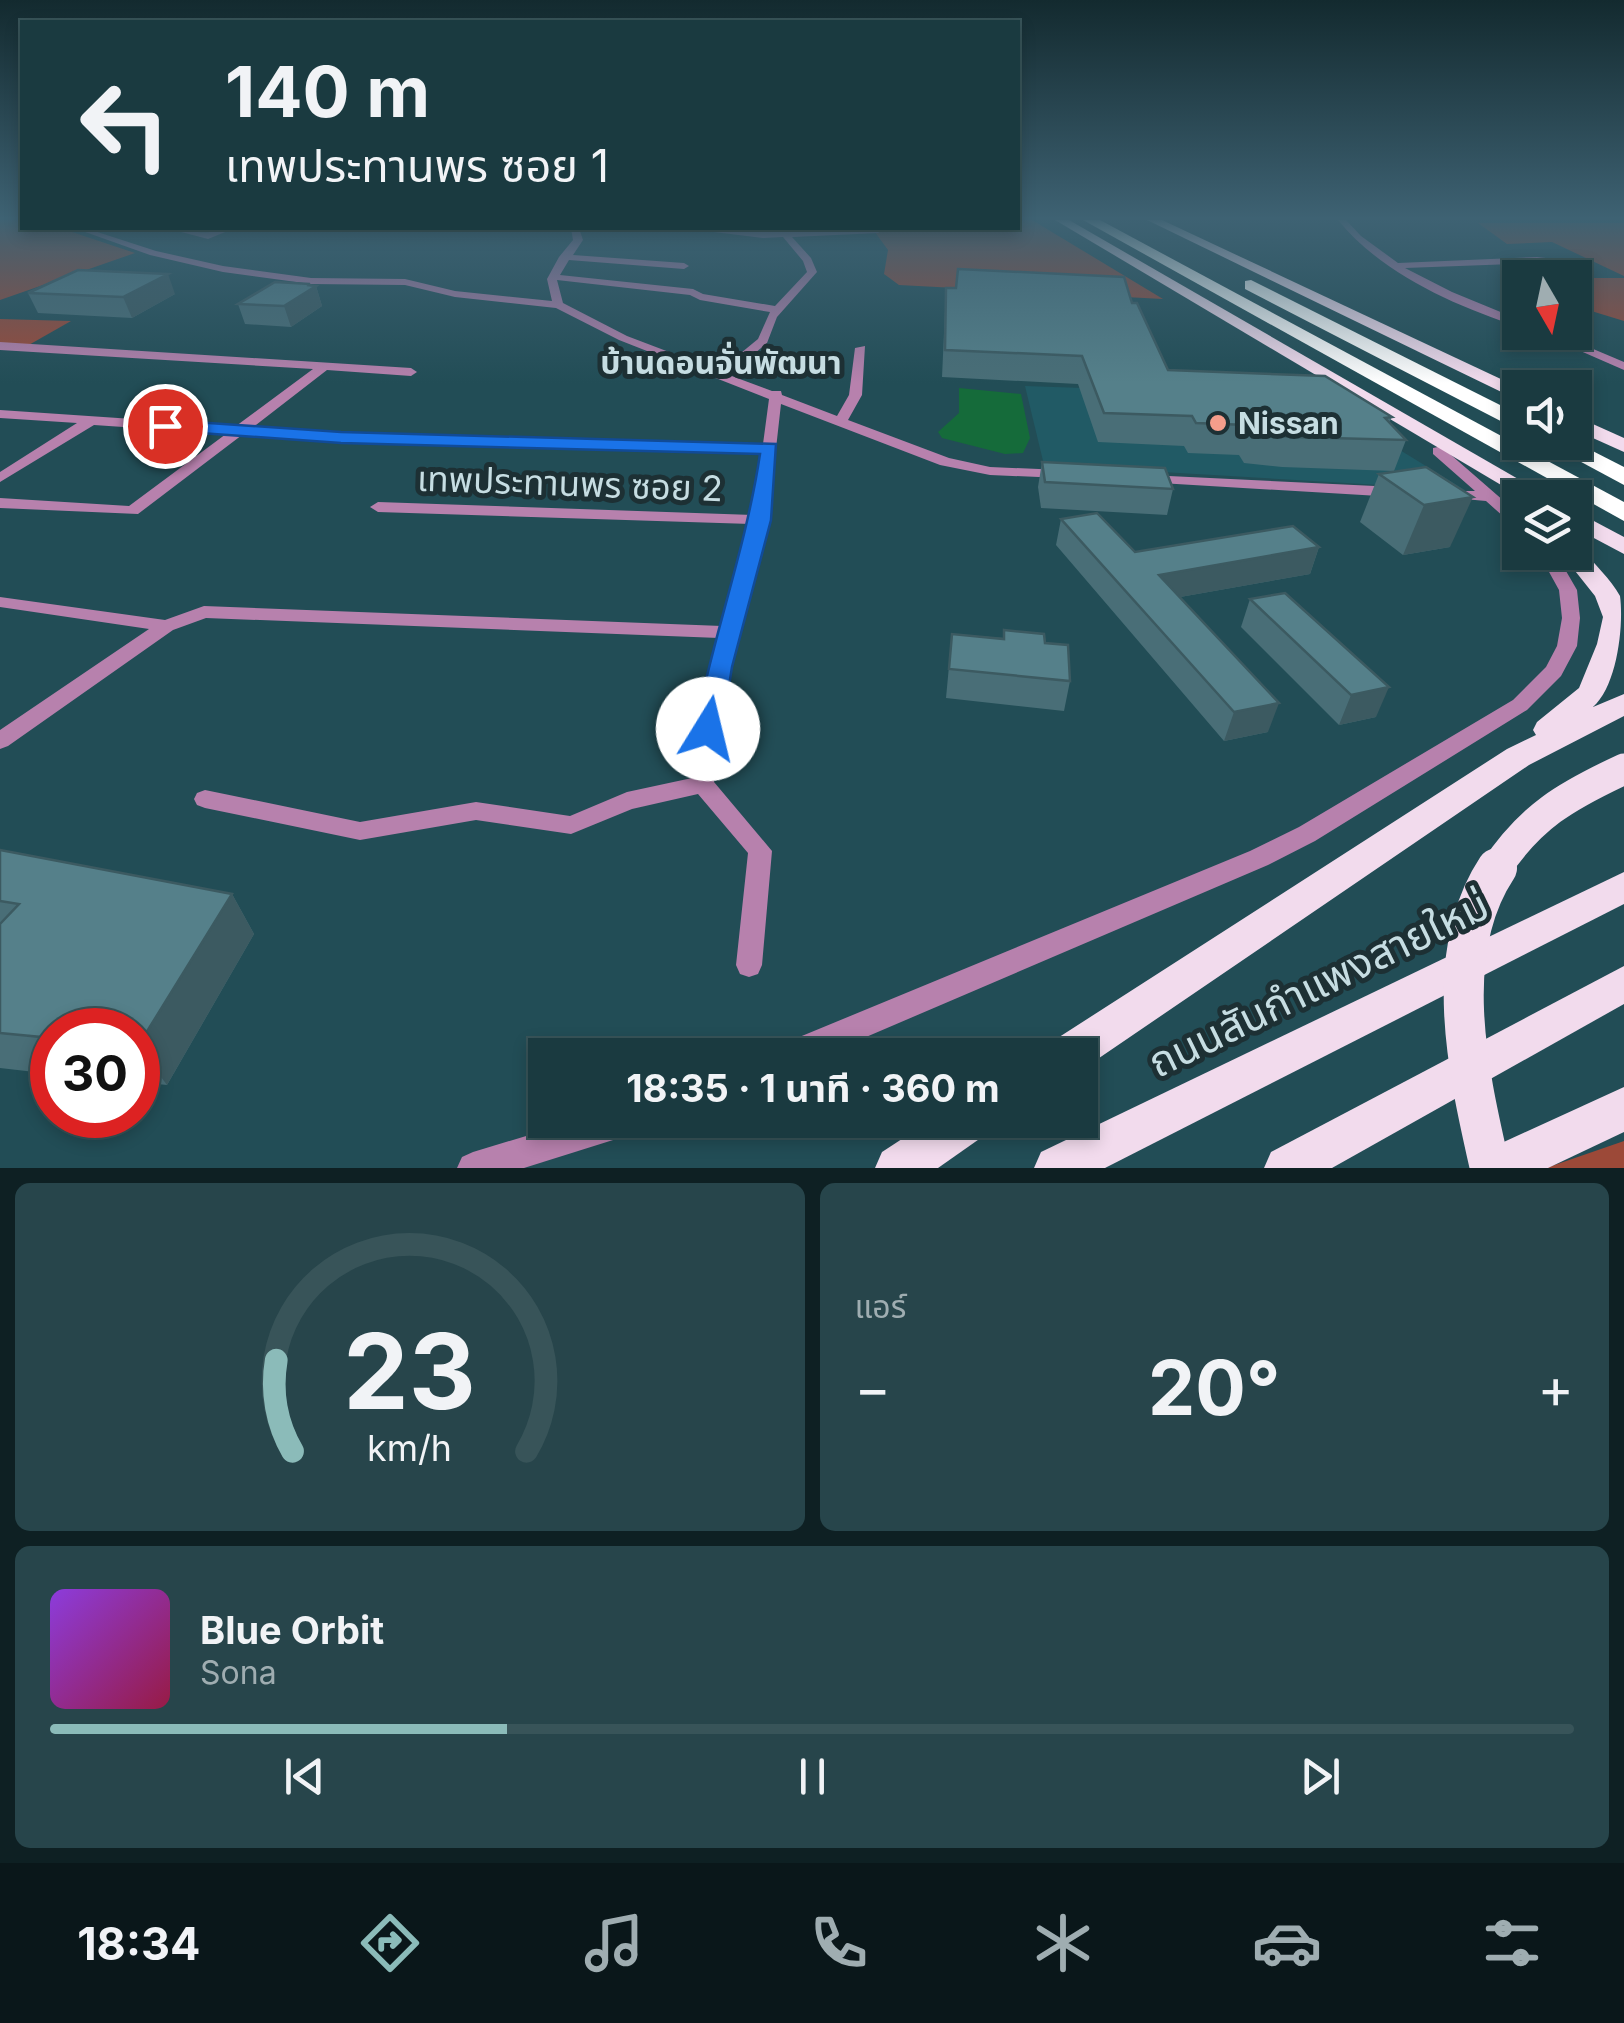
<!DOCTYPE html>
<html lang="th">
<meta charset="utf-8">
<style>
:root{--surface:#1a3a40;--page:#27454b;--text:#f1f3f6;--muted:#9fadb1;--line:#385459;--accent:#8bbbb9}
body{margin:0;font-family:Inter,"Noto Sans Thai",sans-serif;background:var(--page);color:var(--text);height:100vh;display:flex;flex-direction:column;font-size:38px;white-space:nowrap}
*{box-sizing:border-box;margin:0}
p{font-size:32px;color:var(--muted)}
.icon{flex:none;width:55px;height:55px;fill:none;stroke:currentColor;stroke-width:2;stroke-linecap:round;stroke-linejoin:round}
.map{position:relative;height:1168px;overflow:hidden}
.side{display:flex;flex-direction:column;gap:15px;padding:15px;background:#0e2023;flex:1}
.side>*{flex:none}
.top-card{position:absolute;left:20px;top:20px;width:1000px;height:210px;border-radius:0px;box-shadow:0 5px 15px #0003,0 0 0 2px var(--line);background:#1a3a40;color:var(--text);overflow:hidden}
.needle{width:65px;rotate:171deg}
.controls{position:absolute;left:1502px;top:260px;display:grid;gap:20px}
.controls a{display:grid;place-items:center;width:90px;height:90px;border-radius:0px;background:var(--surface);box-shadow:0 5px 15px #0003,0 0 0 2px var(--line);font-size:50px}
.speed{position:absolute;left:30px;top:1008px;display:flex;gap:20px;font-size:50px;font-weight:700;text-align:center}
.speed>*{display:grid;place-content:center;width:130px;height:130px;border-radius:50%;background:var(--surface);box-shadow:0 5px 15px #0003,0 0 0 2px var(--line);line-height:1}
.speed .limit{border:15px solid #d22;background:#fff;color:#111}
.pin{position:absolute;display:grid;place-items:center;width:85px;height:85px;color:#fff;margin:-42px;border:5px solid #fff;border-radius:50%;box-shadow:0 2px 10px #0007}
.me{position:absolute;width:110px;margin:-55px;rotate:9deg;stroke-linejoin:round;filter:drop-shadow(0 0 8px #0008)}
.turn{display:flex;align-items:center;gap:35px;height:210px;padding:0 40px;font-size:45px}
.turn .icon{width:130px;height:130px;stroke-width:2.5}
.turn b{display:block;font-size:70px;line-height:85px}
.big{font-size:75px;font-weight:700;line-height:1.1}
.side .tile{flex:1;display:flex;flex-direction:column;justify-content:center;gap:15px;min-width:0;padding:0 35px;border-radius:15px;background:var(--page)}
.side .dial{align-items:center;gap:0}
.dial svg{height:260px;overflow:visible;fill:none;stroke:var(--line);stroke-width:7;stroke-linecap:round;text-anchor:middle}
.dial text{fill:var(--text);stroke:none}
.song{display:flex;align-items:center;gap:30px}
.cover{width:120px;height:120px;border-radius:15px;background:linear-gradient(135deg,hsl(270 70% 55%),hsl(340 70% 35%))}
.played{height:10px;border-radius:5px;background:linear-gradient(90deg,var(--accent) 30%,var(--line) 30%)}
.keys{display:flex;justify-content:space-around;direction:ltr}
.heat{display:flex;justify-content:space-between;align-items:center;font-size:55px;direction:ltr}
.side .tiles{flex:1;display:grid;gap:15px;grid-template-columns:1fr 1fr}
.tile:last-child{grid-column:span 2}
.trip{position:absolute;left:528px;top:1038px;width:570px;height:100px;border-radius:0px;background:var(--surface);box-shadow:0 5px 15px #0003,0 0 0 2px var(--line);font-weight:700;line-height:100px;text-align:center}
.tabs{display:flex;height:160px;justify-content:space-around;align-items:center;background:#0a171a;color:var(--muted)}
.tabs .icon{width:70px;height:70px}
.tabs .selected{color:var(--accent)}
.tabs b{font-size:45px;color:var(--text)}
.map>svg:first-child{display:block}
.built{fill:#215a65}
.green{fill:#9c4938}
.water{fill:#156b3a}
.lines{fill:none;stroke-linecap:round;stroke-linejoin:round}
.minor{fill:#b781ad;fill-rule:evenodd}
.major{fill:#f2dbed;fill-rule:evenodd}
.highway{fill:#fff;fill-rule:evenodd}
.major-bridge-far1{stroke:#f2dbed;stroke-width:31}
.major-bridge{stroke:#f2dbed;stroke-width:40}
.wall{fill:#496e77}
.shaded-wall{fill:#3c5a61}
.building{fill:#55808a;stroke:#3c5a61;stroke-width:2.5}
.route{fill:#1a73e8;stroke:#114b97;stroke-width:2.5}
.poi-dot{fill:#f49d8b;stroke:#1d3034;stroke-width:4}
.labels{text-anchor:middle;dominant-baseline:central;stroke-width:10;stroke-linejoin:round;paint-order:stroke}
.far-poi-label{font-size:30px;font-weight:bold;fill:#c6dde2;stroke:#1d3034;text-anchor:start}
.far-neighbourhood-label{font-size:32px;font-weight:bold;fill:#c6dde2;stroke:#1d3034}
.street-label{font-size:35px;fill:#c6dde2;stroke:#1d3034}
.near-street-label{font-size:42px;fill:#c6dde2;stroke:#1d3034}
</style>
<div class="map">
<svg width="1624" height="1168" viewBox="0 0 1624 1168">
<rect width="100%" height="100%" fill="#224d56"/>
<polygon class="built" points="1025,386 1312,396 1465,490 1044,465"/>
<g class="green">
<polygon points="0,220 22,220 22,228 60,228 135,253 0,300"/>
<polygon points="1018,220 1032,220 1163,299 899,285 884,274 888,250 872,228 1018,228"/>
<polygon points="1478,223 1624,223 1624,276 1552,242 1507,244"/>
<polygon points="1575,278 1624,278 1624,321 1575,306"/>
<polygon points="0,319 71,321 27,346 0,344"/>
<polygon points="1624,1141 1624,1168 1546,1168"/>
</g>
<polygon class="water" points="959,388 1021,394 1030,438 1023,453 1005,454 942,438 938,432 959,413"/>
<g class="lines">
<g class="minor">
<path d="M1338 220H1346L1361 236 1398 263 1537 257 1554 259 1578 273 1573 276 1549 264 1537 263 1405 268 1452 292 1520 320V327C1455 306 1382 274 1338 220Z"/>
<path d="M74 228H85L156 251 223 266 311 278 405 279 455 291 552 301 547 279 559 257 573 240 571 228H579L583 240 573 255 684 263 689 266 684 269 569 260 560 275 693 289 703 294 775 306 807 272 803 261 783 237 763 238 706 231 702 228 763 232 876 228 879 233 792 237 811 258 817 272 777 317 767 343 729 375 772 391H781L782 395 837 416 849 395 855 348 865 346 862 395 848 420 949 458 990 467 1062 470 1069 474 1062 478 990 475 940 465 781 404 768 520 721 702 714 782 772 851 762 965 758 974 749 977 740 974 736 965 748 853 698 794 632 809 571 834 476 820 360 840 205 808 197 805 194 799 197 793 205 790 360 822 476 802 570 816 627 792 692 778 701 702 719 638 206 618 173 630 8 746 0 749V730L149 629 0 607V597L165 620 204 606 722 626 751 524 378 512 370 507 378 502 753 515 761 452 341 442 242 435 138 514 0 508V498L129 506 226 434 94 425 0 482V472L77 423 0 418V410L236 426 313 369 0 350V342L411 368 417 372 411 376 327 370 252 428 341 434 763 444 769 399 619 340 556 308 455 297 405 285 311 284 223 272 150 255ZM557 280 690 295 700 300 770 312 758 339 719 371 627 336 563 303Z"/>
<path d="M166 228C180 227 196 234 210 232 219 231 225 227 235 228L208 239Z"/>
<polygon points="1537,332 1553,332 1624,362 1624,370"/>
<polygon points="1438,447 1443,448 1520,515 1520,528 1514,526 1486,501 1442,497 1439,494 1442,491 1475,491 1433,454 1433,448"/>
<polygon points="1148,475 1396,487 1404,492 1396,497 1143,482 1141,479"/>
<polygon points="1538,552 1555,552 1577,590 1580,618 1577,646 1561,676 1527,710 1315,841 1268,865 824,1055 776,1055 780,1045 1250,851 1299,827 1513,700 1546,667 1557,646 1562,618 1559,590"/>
<polygon points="579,1120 644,1120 640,1131 629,1135 524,1168 457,1168 462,1157 473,1152"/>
</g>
<g class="major">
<polygon points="1055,220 1069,220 1551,498 1523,498"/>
<polygon points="1147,220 1162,220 1520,388 1520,401"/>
<polygon points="1575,416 1624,438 1624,452 1575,430"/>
<polygon points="1575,511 1624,537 1624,554 1575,528"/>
<path d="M1575 546 1580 547C1593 563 1611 579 1620 596 1624 626 1617 686 1593 707L1624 694V716L1529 765 1083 1069 1080 1055H1047L1053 1041 1507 749 1536 735 1533 730 1537 722 1579 688 1597 644 1603 617 1595 596 1560 552H1575Z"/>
<polygon points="1624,872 1624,904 1105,1168 1034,1168 1041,1152"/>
<polygon points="1624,966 1624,1004 1332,1168 1264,1168 1271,1152"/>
<polygon points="1624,1087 1624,1132 1548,1168 1475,1168 1482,1152"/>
<polygon points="931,1120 992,1120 985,1135 938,1168 875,1168 882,1152"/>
</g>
<g class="highway">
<polygon points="1083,220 1100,220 1624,502 1624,521"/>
<polygon points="1251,280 1520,415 1520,431 1245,289 1245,281"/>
<polygon points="1544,442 1575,442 1624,467 1624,485"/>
</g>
<path class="major-bridge-far1" d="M1495 870C1531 816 1566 796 1624 769"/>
<path class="major-bridge" d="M1490 1168C1469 1075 1440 954 1497 868"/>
</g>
<g class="wall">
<polygon points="310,284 311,285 316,286 322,306 291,327 245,324 238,304"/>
<polygon points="946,288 1132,303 1168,370 1392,417 1389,423 1406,440 1394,471 1282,467 1244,463 1239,455 1188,453 1184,446 1098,442 1078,384 942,377"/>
<polygon points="28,293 175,294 132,318 38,313"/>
<polygon points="1042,462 1173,489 1167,515 1041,508 1038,487"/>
<polygon points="1426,467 1450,547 1403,555 1360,522 1379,474"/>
<polygon points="1061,519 1135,552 1319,547 1310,574 1180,597 1268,732 1224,741 1056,545"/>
<polygon points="1250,599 1376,717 1339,725 1241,627"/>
<polygon points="1004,630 1045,643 1070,681 1064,711 946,698 952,634 1003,638"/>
<polygon points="0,850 232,894 254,934 167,1085 138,1082 138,1030 52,1030 52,1074 0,1068"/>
</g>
<g class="shaded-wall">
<polygon points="168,274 175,294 132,318 123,297"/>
<polygon points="310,284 312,289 316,286 322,306 291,327 284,306"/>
<polygon points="1473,497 1450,547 1403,555 1424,505"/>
<polygon points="1319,547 1310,574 1152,602 1159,575"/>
<polygon points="1389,687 1376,717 1339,725 1351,695"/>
<polygon points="1279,703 1268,732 1224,741 1234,712"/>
<polygon points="232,894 254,934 167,1085 138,1046"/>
</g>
<g class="building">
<polygon points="958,269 1124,277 1132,303 1137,303 1168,370 1325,376 1392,417 1385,418 1406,440 1291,437 1253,433 1247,425 1196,423 1192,416 1104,413 1082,356 945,350 946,288 956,288"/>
<polygon points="78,270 168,274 123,297 28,293"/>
<polygon points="275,282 310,284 307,285 316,286 284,306 238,304"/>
<polygon points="1042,462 1165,468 1173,489 1045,482"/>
<polygon points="1426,467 1473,497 1424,505 1379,474"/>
<polygon points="1097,513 1135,552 1293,526 1319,547 1159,575 1279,703 1234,712 1061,519"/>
<polygon points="1285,593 1389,687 1351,695 1250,599"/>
<polygon points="1004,630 1044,634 1045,643 1068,645 1070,681 949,669 952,634 1004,639"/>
<polygon points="0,850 232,894 138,1046 138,1030 52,1030 52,1038 0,1033 0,924 19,904 0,901"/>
</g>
<linearGradient id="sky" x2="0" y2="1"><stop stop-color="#132a2f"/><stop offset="0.57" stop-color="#3e6273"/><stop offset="1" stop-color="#3e6273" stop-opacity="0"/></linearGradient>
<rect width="1624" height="383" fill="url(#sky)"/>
<path class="route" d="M165 420 341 432 776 444 771 520 732 667 722 729 718 736H699L695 729C713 636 746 548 760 454L341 443 158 430V422Z"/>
<circle class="poi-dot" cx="1218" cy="423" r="10"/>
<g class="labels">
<g class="far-poi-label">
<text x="1238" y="423">Nissan</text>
</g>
<g class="far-neighbourhood-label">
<text x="721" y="362">บ้านดอนจั่นพัฒนา</text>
</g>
<g class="street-label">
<text transform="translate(570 483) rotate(2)">เทพประทานพร ซอย 2</text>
</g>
<g class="near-street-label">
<text transform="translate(1318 983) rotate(-26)">ถนนสันกำแพงสายใหม่</text>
</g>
</g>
</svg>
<div class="controls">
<a><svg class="needle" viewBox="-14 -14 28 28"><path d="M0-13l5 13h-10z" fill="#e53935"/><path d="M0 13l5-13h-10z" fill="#9fadb1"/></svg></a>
<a><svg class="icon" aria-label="sound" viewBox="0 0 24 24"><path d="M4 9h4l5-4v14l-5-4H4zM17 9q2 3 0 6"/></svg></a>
<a><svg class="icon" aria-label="layers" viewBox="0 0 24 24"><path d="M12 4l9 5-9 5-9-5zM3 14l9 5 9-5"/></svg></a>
</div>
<div class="speed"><div class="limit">30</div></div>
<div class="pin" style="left:165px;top:426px;background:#d93025"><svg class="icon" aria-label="arrive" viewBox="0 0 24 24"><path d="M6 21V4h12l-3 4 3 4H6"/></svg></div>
<svg class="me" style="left:708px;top:729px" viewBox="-20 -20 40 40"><circle r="19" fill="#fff"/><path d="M0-13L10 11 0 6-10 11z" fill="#1a73e8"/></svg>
<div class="trip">18:35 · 1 นาที · 360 m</div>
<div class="top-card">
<div class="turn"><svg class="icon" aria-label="left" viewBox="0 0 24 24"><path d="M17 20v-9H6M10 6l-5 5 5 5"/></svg><div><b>140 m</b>เทพประทานพร ซอย 1</div></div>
</div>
</div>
<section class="side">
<div class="tiles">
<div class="tile dial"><svg viewBox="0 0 100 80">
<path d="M14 69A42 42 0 1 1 86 69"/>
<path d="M14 69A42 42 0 0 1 9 41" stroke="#8bbbb9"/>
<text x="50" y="56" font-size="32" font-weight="700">23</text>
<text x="50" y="72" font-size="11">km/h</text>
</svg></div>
<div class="tile"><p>แอร์</p>
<div class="heat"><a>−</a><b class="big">20°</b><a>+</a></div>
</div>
<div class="tile">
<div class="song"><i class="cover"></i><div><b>Blue Orbit</b><p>Sona</p></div></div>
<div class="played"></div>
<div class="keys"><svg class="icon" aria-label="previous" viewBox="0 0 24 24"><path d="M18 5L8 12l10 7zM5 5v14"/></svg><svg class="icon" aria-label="pause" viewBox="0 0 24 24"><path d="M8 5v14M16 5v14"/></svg><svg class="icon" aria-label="next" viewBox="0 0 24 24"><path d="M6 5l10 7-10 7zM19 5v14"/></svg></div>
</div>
</div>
</section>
<nav class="tabs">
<b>18:34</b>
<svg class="icon selected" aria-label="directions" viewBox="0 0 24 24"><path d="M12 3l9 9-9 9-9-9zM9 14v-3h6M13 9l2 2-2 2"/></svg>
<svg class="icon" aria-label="music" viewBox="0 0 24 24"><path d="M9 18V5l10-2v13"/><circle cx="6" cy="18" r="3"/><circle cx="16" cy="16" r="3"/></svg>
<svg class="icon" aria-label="phone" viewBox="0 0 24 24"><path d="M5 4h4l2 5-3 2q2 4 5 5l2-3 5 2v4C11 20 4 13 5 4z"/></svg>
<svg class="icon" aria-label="climate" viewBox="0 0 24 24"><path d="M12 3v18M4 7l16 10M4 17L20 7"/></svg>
<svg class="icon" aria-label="car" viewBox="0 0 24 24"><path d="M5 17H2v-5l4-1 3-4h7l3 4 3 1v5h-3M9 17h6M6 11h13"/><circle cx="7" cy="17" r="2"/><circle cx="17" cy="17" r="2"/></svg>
<svg class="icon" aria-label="filters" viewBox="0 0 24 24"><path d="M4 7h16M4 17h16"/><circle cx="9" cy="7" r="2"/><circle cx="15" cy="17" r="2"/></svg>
</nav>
